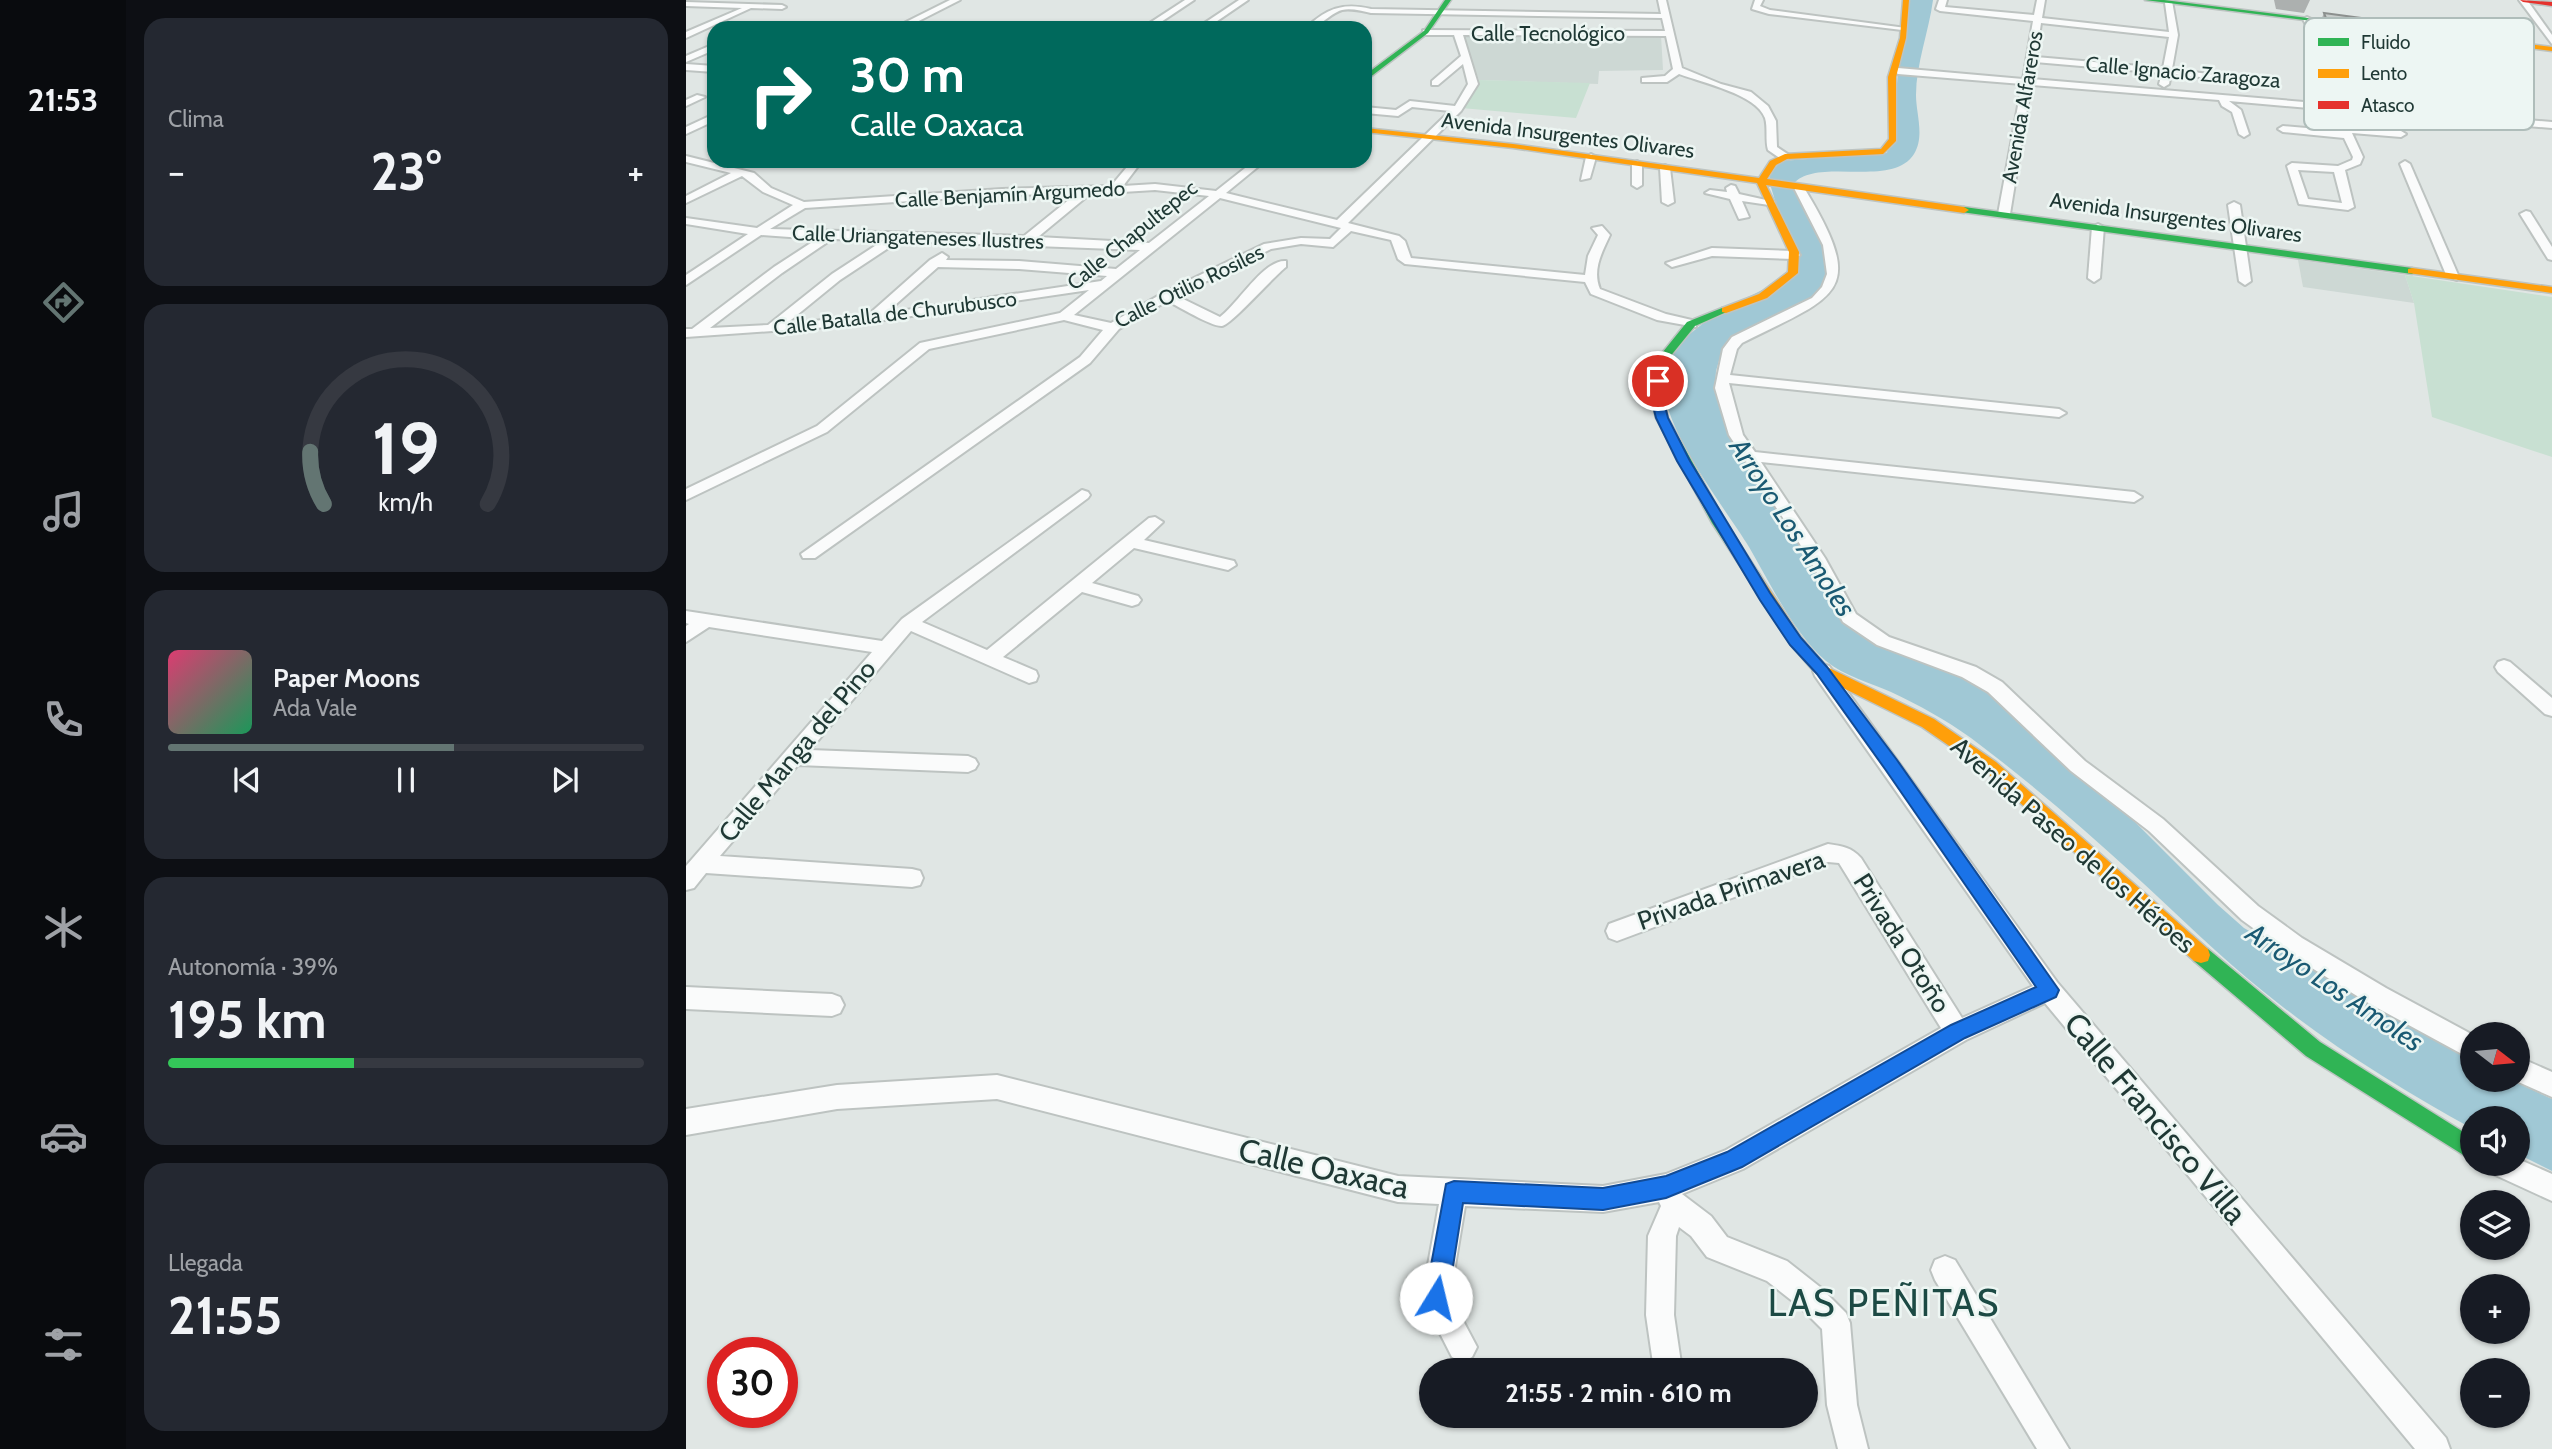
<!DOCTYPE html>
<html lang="es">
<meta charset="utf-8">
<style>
:root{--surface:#171b24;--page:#242831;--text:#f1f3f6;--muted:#9ea1a6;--line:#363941;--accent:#637572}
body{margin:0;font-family:Cabin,sans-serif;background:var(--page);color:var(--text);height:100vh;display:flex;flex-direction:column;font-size:26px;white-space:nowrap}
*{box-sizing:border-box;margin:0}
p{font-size:23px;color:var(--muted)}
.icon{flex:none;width:38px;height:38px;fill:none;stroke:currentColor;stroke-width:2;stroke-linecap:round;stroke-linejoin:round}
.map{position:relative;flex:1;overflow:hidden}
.panel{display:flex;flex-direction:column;gap:18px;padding:18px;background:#0d0f14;width:560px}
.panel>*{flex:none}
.hud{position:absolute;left:21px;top:21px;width:665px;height:147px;border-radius:21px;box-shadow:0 2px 5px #0004;background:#00695c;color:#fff;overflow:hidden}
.needle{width:46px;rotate:106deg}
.fabs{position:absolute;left:1774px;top:1022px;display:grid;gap:14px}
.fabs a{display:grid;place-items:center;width:70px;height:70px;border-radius:50%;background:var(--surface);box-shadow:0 2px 5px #0004;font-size:35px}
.speed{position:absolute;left:21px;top:1337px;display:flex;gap:14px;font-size:35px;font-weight:700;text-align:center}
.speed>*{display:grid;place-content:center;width:91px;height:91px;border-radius:50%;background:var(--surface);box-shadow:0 2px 5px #0004;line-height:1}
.speed .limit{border:10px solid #d22;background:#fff;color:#111}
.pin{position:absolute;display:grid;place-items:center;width:60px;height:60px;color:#fff;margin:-30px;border:4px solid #fff;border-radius:50%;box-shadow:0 2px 7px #0007}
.me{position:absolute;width:77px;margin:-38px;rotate:9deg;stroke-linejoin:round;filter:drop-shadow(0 0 5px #0008)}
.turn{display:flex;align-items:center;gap:24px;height:147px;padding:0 28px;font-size:32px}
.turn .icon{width:91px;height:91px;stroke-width:2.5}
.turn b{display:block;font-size:49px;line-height:60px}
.big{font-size:52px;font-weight:700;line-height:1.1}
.panel .card{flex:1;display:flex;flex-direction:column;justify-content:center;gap:10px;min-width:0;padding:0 24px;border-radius:21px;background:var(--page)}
.panel .dial{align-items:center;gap:0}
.dial svg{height:182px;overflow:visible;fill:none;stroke:var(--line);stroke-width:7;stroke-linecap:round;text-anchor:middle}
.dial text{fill:var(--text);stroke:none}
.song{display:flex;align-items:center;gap:21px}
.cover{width:84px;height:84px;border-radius:10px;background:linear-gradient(135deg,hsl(340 70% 55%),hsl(150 70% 35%))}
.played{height:7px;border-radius:4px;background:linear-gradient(90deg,var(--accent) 60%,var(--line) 60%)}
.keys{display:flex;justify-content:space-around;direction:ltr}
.heat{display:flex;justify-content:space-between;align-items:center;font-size:38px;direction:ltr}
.charge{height:10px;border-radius:5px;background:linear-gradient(90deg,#34c759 39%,var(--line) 0)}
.trip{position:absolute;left:733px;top:1358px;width:399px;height:70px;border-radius:35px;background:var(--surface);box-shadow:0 2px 5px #0004;font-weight:700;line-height:70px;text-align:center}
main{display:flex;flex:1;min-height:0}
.tabs{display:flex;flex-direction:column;width:126px;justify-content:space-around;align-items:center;background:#090b0e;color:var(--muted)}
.tabs .icon{width:49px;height:49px}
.tabs .selected{color:var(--accent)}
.tabs b{font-size:32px;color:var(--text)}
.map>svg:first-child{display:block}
.built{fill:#cdd8d4}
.green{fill:#c8e0d2}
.water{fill:#a0c8d5}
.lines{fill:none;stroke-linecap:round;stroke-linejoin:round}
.street-casing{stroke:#bdc3c1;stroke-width:4}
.fast-casing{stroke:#bdc4c2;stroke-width:3}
.slow-casing{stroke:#bdc4c2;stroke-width:3}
.jam-casing{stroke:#bdc4c2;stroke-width:3}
.street{fill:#fafbfb;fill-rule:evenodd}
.fast{fill:#30b455;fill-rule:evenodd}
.slow{fill:#ff9f0a;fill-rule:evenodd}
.jam{fill:#e5322d;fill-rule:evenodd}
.wall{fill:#acb0af}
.building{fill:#c8cdcb;stroke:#8c908e;stroke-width:2}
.route{fill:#1a73e8;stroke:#114b97;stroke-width:2}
.labels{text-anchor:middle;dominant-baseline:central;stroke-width:5;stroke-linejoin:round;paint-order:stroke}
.far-street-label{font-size:21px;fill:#1f3834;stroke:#edf6f3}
.street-label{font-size:26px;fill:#1f3834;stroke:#edf6f3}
.water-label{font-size:28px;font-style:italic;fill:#1a5a73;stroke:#edf6f3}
.near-street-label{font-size:32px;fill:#1f3834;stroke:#edf6f3}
.near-quarter-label{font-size:37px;letter-spacing:2px;fill:#1c4a44;stroke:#edf6f3}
.key{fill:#edf6f3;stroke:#afbdba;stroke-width:2}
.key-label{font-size:19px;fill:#1f3834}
</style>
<main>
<nav class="tabs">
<b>21:53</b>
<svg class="icon selected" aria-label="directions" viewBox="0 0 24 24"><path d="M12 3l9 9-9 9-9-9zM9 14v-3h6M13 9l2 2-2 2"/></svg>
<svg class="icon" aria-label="music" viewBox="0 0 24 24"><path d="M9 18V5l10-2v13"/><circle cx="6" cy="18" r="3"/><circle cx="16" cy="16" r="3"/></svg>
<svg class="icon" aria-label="phone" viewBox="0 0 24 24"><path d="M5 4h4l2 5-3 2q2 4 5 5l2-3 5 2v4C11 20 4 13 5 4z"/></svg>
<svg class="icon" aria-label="climate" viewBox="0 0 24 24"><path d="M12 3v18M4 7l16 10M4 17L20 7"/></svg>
<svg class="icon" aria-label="car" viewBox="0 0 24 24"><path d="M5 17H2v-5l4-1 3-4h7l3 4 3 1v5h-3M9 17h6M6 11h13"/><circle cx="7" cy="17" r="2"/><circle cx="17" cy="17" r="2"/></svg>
<svg class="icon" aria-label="filters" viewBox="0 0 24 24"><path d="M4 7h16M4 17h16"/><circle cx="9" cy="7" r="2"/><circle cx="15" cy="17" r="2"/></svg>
</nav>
<section class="panel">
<div class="card"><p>Clima</p>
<div class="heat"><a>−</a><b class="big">23°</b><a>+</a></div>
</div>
<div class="card dial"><svg viewBox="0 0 100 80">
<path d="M14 69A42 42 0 1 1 86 69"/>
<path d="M14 69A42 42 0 0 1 8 46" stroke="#637572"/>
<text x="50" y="56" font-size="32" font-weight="700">19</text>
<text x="50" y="72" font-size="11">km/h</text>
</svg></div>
<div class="card">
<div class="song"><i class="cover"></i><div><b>Paper Moons</b><p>Ada Vale</p></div></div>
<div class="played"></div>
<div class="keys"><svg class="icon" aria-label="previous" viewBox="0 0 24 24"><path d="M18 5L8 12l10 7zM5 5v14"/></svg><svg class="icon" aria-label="pause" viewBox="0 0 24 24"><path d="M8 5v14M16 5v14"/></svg><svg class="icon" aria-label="next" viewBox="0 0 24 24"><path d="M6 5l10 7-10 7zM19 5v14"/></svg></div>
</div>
<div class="card"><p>Autonomía · 39%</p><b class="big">195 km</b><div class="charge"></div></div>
<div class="card"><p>Llegada</p><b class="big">21:55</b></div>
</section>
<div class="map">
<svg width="1866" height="1449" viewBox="0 0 1866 1449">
<rect width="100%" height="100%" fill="#e0e6e4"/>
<g class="built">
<polygon points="775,33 975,35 977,70 913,71 912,84 793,80"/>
<polygon points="1612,260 1719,275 1728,303 1617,287"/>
</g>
<g class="green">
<polygon points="793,80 904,83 890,118 775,108"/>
<polygon points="1719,275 1866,297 1866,457 1746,417 1728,303"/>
</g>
<path class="water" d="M1223 0H1247C1243 31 1230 64 1230 95 1230 114 1239 136 1228 154 1206 189 1131 156 1107 184L1117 208 1144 255 1140 284 1128 298 1059 330 1046 338 1037 347 1030 371 1029 387 1038 422 1058 460 1136 575 1148 599 1230 657 1303 688 1382 766 1445 818 1532 905 1558 928 1787 1059V1080H1825L1866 1099V1171L1832 1154V1118H1787V1129C1714 1089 1642 1044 1578 992 1532 955 1490 913 1446 873 1395 826 1341 780 1285 738 1260 720 1233 705 1205 692 1185 683 1158 676 1140 661 1109 635 1084 583 1063 547 1040 509 967 418 979 373 992 322 1068 296 1111 273L1084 184V174L1095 161 1201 153Z"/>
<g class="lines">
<defs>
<g id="street">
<polygon points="264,0 274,0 219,28 208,28"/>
<polygon points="499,0 508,0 466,28 456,28"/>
<polygon points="553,0 562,0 521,28 511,28"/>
<path d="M972 0H980L996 68 1035 84 1065 92 1082 106 1090 121 1091 147 1103 155V159H1095L1082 150C1079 140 1082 128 1079 118 1070 94 1017 83 993 74L981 82H956V78L979 76 987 69 980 36 777 35 792 84 775 111 662 223 713 236 719 241 725 258 899 275 902 256 912 235 906 228 916 226 924 235C916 252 906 270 914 289L980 314 1010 321V327L971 320 905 294 899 282 719 264 712 259 705 240 665 231 647 247 615 244 585 249 491 296 534 317C552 304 578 259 600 261V267C588 276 545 325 536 326 526 327 492 306 481 301L433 329 404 363 129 558H117L115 554 394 357 417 330 378 320 243 349 141 432 0 500V489L131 426 234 343 374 313 403 290 157 326 0 337V329H6L88 267 131 239 75 235 0 285V275L62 234 0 224V218L71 228 107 205 77 192 56 176 0 203V196L45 173 0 162V156L68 173 85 188 118 202 316 189 425 186 446 161H456L437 186 469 184 530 191 568 161H579L540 193 651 220 764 111 726 107 712 116 679 113V107L710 110 724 101 769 106 782 84 777 64 752 85H746V81L775 56 768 35H740L737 30 979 31 976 18 685 13C676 11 665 8 656 10 642 14 635 28 620 28 640 9 657 2 685 9L975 14ZM469 190 523 196 463 243 352 237 404 194ZM390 194 338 236 84 229 119 208 316 195ZM534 198 655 228 644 239 615 238 578 244 477 293 425 323 388 315ZM146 239 198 240 146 274 82 325 24 328 96 273ZM213 241 454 250 430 269 333 261 260 260 262 257 256 253 244 260 182 315 100 324 154 280ZM252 267 333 269 421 276 415 281 200 313Z"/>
<polygon points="1069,0 1077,0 1074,6 1084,10 1220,28 1216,30 1083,14 1066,9"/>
<path d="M1253 0H1261L1259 7 1348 15 1351 0H1359L1356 18 1483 32 1479 3 1486 1 1492 35 1486 69 1529 75 1524 78 1485 74 1483 84 1478 87 1473 84 1476 73 1349 62 1346 79 1738 112 1682 27 1686 25 1721 72 1833 80 1838 83 1833 86 1724 77 1748 112 1866 122V128L1656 111 1663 126 1715 131 1720 134 1715 137 1666 133 1677 157 1674 164 1659 170 1668 207 1662 210 1613 204 1601 166 1606 163 1652 166 1666 160 1667 157 1658 138 1597 132 1592 129 1597 126 1655 131 1646 110 1543 101 1555 110 1563 134 1558 137 1553 134 1546 112 1536 106 1533 100 1345 85 1324 214 1318 217 1312 214 1336 84 1212 74 1208 71 1212 68 1337 79 1347 21 1254 11 1250 9ZM1355 23 1483 37 1477 68 1350 57ZM1612 170 1648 172 1656 203 1622 199Z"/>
<polygon points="1833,0 1841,0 1866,35 1866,44"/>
<polygon points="0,2 96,5 100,7 96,9 65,8 0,38 0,32 56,8 0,6"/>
<polygon points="1621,17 1625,19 1643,58 1636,56 1617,19"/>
<polygon points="28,44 28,50 0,62 0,56"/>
<polygon points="0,64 28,66 28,72 0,70"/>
<polygon points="11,95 19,97 0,106 0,100"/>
<polygon points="28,114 28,121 0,134 0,127"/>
<polygon points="905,154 910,157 904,178 895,180 900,157"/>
<polygon points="951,161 956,164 956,185 951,188 946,185 946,164"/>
<polygon points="1719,161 1724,164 1773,277 1771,280 1761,277 1714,164"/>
<polygon points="979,165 984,168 988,202 982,205 976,202 974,168"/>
<polygon points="1045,185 1049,186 1053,194 1089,202 1083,205 1056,201 1063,217 1053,219 1044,199 1019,193 1024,190 1041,192 1040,188"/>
<path d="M1109 186H1117C1182 293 1154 294 1056 343L1051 349 1044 375 1373 409 1380 413 1373 417 1043 383 1057 435 1069 452 1448 492 1456 497 1448 502 1075 462 1139 558 1170 614 1203 637 1290 667 1316 682 1399 761 1477 819 1572 906 1616 938 1700 988 1787 1035V1060L1684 1004 1600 952 1556 920 1463 831 1385 771 1302 692 1276 677 1191 645 1157 622 1123 558 1043 435 1029 388 1037 349 1046 337 1126 298 1136 287 1141 274 1137 245 1108 188Z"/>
<polygon points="1548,202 1554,205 1565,281 1559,285 1553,281 1542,205"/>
<polygon points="1840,211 1844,212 1866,247 1866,260 1862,259 1834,214"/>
<polygon points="1412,224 1418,227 1414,278 1408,282 1402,278 1406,227"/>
<polygon points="1026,248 1108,251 1114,255 1108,259 1026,256 986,267 980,263"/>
<polygon points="396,490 402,492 404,495 402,498 236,622 301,650 463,518 469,517 477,522 458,540 548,561 550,565 542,570 448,548 406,583 452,596 455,600 452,604 446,606 396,592 317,657 350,671 352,676 350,681 343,683 225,631 124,750 282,756 289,759 292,764 289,769 282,772 112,765 34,856 226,869 234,871 237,878 234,885 226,887 20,873 8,888 0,890 0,866 186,652 23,627 0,642 0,626 3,624 0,623 0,611 196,641 216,619"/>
<polygon points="1818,660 1824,662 1866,698 1866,716 1859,714 1812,672 1809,667 1812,662"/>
<path d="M1136 664 1143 666 1371 982 1760 1438 1764 1449H1729L1359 1003 1280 1040 1057 1169 996 1194 1025 1216 1041 1237 1101 1261 1134 1287 1160 1313 1164 1323 1171 1405 1182 1449H1152L1141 1405 1136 1329 1114 1307 1081 1281 1021 1257 1005 1236 993 1227 990 1236 988 1315 995 1363 992 1370H968L960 1315 962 1236 975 1206 973 1202 917 1212 779 1206 764 1296 791 1347 786 1357 776 1362 766 1357 736 1298 753 1204 712 1202 311 1099 151 1109 0 1135V1109L151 1085 311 1075 712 1176 917 1186 980 1174 1040 1150 1255 1028 1153 863 1142 862 931 941 923 938 920 931 923 924 1142 844C1156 846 1165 847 1175 858L1276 1018 1347 986 1129 676 1127 671 1129 666Z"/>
<polygon points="0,987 146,994 154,997 158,1005 154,1013 146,1016 0,1009"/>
<polygon points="1832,1057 1866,1072 1866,1097 1828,1080 1832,1080"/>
<polygon points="1832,1159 1866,1174 1866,1201 1805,1173 1801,1164 1832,1164"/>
<polygon points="1259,1256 1269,1260 1383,1449 1351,1449 1249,1280 1245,1270 1249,1260"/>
</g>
<g id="fast">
<polygon points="759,0 765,0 742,33 679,81 679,75 738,31"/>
<polygon points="1459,0 1478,0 1781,38 1778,40"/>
<polygon points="1278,207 1726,268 1731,271 1726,274 1275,212 1275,208"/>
<polygon points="1036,308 1045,310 1009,326 983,358 976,394 982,418 1040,523 1074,575 1067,580 1062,578 1026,523 970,418 964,394 972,358 1001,322"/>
<polygon points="1515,947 1522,949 1634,1042 1787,1138 1787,1161 1620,1056 1508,961 1506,955 1508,949"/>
</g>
<g id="slow">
<polygon points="1217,0 1223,0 1220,38 1210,77 1210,141 1197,154 1101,159 1090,165 1081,179 1278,207 1283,210 1278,213 1080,185 1113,252 1112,273 1081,298 1040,313 1036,312 1036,308 1073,294 1102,272 1103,252 1071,183 827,148 679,132 679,128 827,144 1073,178 1084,161 1099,154 1195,149 1203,139 1202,77 1214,38"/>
<polygon points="1778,36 1866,47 1866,51 1776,39"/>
<polygon points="1726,268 1866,287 1866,293 1722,273 1722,269"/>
<polygon points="1067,570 1072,572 1115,637 1141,667 1248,719 1310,762 1522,949 1524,955 1522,961 1515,963 1508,961 1298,770 1236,727 1131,675 1105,645 1060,575"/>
</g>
<polygon id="jam" points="1834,0 1866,2 1866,6 1837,2"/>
</defs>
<use href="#street" class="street-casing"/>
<use href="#fast" class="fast-casing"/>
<use href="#slow" class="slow-casing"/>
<use href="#jam" class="jam-casing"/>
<use href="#street" class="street"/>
<use href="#fast" class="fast"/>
<use href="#slow" class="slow"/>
<use href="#jam" class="jam"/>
</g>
<g class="wall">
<polygon points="1588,0 1624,0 1618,13 1590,9"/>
<polygon points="1638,13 1695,27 1688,41 1636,37 1632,27"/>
</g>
<polygon class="building" points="1638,13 1690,20 1695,27 1642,23"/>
<polygon class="route" points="968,378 977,381 976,394 982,418 1004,461 1084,593 1115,638 1141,667 1211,760 1373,990 1370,997 1279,1038 1056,1167 980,1198 917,1210 777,1203 762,1298 759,1306 750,1310 742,1306 739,1298 760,1184 768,1181 917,1188 980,1176 1041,1152 1265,1025 1350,987 1199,769 1131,674 1104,645 1074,600 991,461 970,418 964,394"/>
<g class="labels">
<g class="far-street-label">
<text x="862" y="33">Calle Tecnológico</text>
<text transform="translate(1497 72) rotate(5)">Calle Ignacio Zaragoza</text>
<text transform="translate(1336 107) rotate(-80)">Avenida Alfareros</text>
<text transform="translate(882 135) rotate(7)">Avenida Insurgentes Olivares</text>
<text transform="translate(324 194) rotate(-3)">Calle Benjamín Argumedo</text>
<text transform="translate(1490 217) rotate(8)">Avenida Insurgentes Olivares</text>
<text transform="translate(446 235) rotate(-39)">Calle Chapultepec</text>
<text transform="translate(232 237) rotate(2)">Calle Uriangateneses Ilustres</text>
<text transform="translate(503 286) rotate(-26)">Calle Otilio Rosiles</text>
<text transform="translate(209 313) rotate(-7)">Calle Batalla de Churubusco</text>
</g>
<g class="street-label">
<text transform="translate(111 751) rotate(-50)">Calle Manga del Pino</text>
<text transform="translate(1387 845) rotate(41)">Avenida Paseo de los Héroes</text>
<text transform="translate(1045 890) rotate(-19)">Privada Primavera</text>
<text transform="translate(1216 943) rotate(58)">Privada Otoño</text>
</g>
<g class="water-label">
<text transform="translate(1107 527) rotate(57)">Arroyo Los Amoles</text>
<text transform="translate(1649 987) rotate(34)">Arroyo Los Amoles</text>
</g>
<g class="near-street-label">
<text transform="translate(1470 1118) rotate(50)">Calle Francisco Villa</text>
<text transform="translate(638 1168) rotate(13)">Calle Oaxaca</text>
</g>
<g class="near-quarter-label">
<text x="1198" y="1302">LAS PEÑITAS</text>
</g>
</g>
<rect x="1618" y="18" width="230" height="112" rx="10" class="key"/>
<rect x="1632" y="38" width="31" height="8" fill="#30b455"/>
<rect x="1632" y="69" width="31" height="9" fill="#ff9f0a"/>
<rect x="1632" y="101" width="31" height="8" fill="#e5322d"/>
<g class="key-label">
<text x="1675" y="49">Fluido</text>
<text x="1675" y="80">Lento</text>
<text x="1675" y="112">Atasco</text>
</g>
</svg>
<div class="fabs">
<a><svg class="needle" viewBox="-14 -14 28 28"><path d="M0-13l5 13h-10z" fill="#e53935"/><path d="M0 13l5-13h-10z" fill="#9ea1a6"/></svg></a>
<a><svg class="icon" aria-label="sound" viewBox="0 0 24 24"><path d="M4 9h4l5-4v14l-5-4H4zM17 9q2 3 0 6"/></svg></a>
<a><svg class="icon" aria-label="layers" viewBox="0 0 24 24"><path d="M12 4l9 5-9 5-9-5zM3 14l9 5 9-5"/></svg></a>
<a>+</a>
<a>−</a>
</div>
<div class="speed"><div class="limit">30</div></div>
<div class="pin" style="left:972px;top:381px;background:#d93025"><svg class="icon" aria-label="arrive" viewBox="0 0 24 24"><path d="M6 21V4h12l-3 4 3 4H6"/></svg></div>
<svg class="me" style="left:750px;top:1298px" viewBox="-20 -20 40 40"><circle r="19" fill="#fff"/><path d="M0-13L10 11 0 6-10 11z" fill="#1a73e8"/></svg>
<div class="trip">21:55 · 2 min · 610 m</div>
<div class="hud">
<div class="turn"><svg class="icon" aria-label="right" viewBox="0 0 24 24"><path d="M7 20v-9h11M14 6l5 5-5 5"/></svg><div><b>30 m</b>Calle Oaxaca</div></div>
</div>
</div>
</main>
